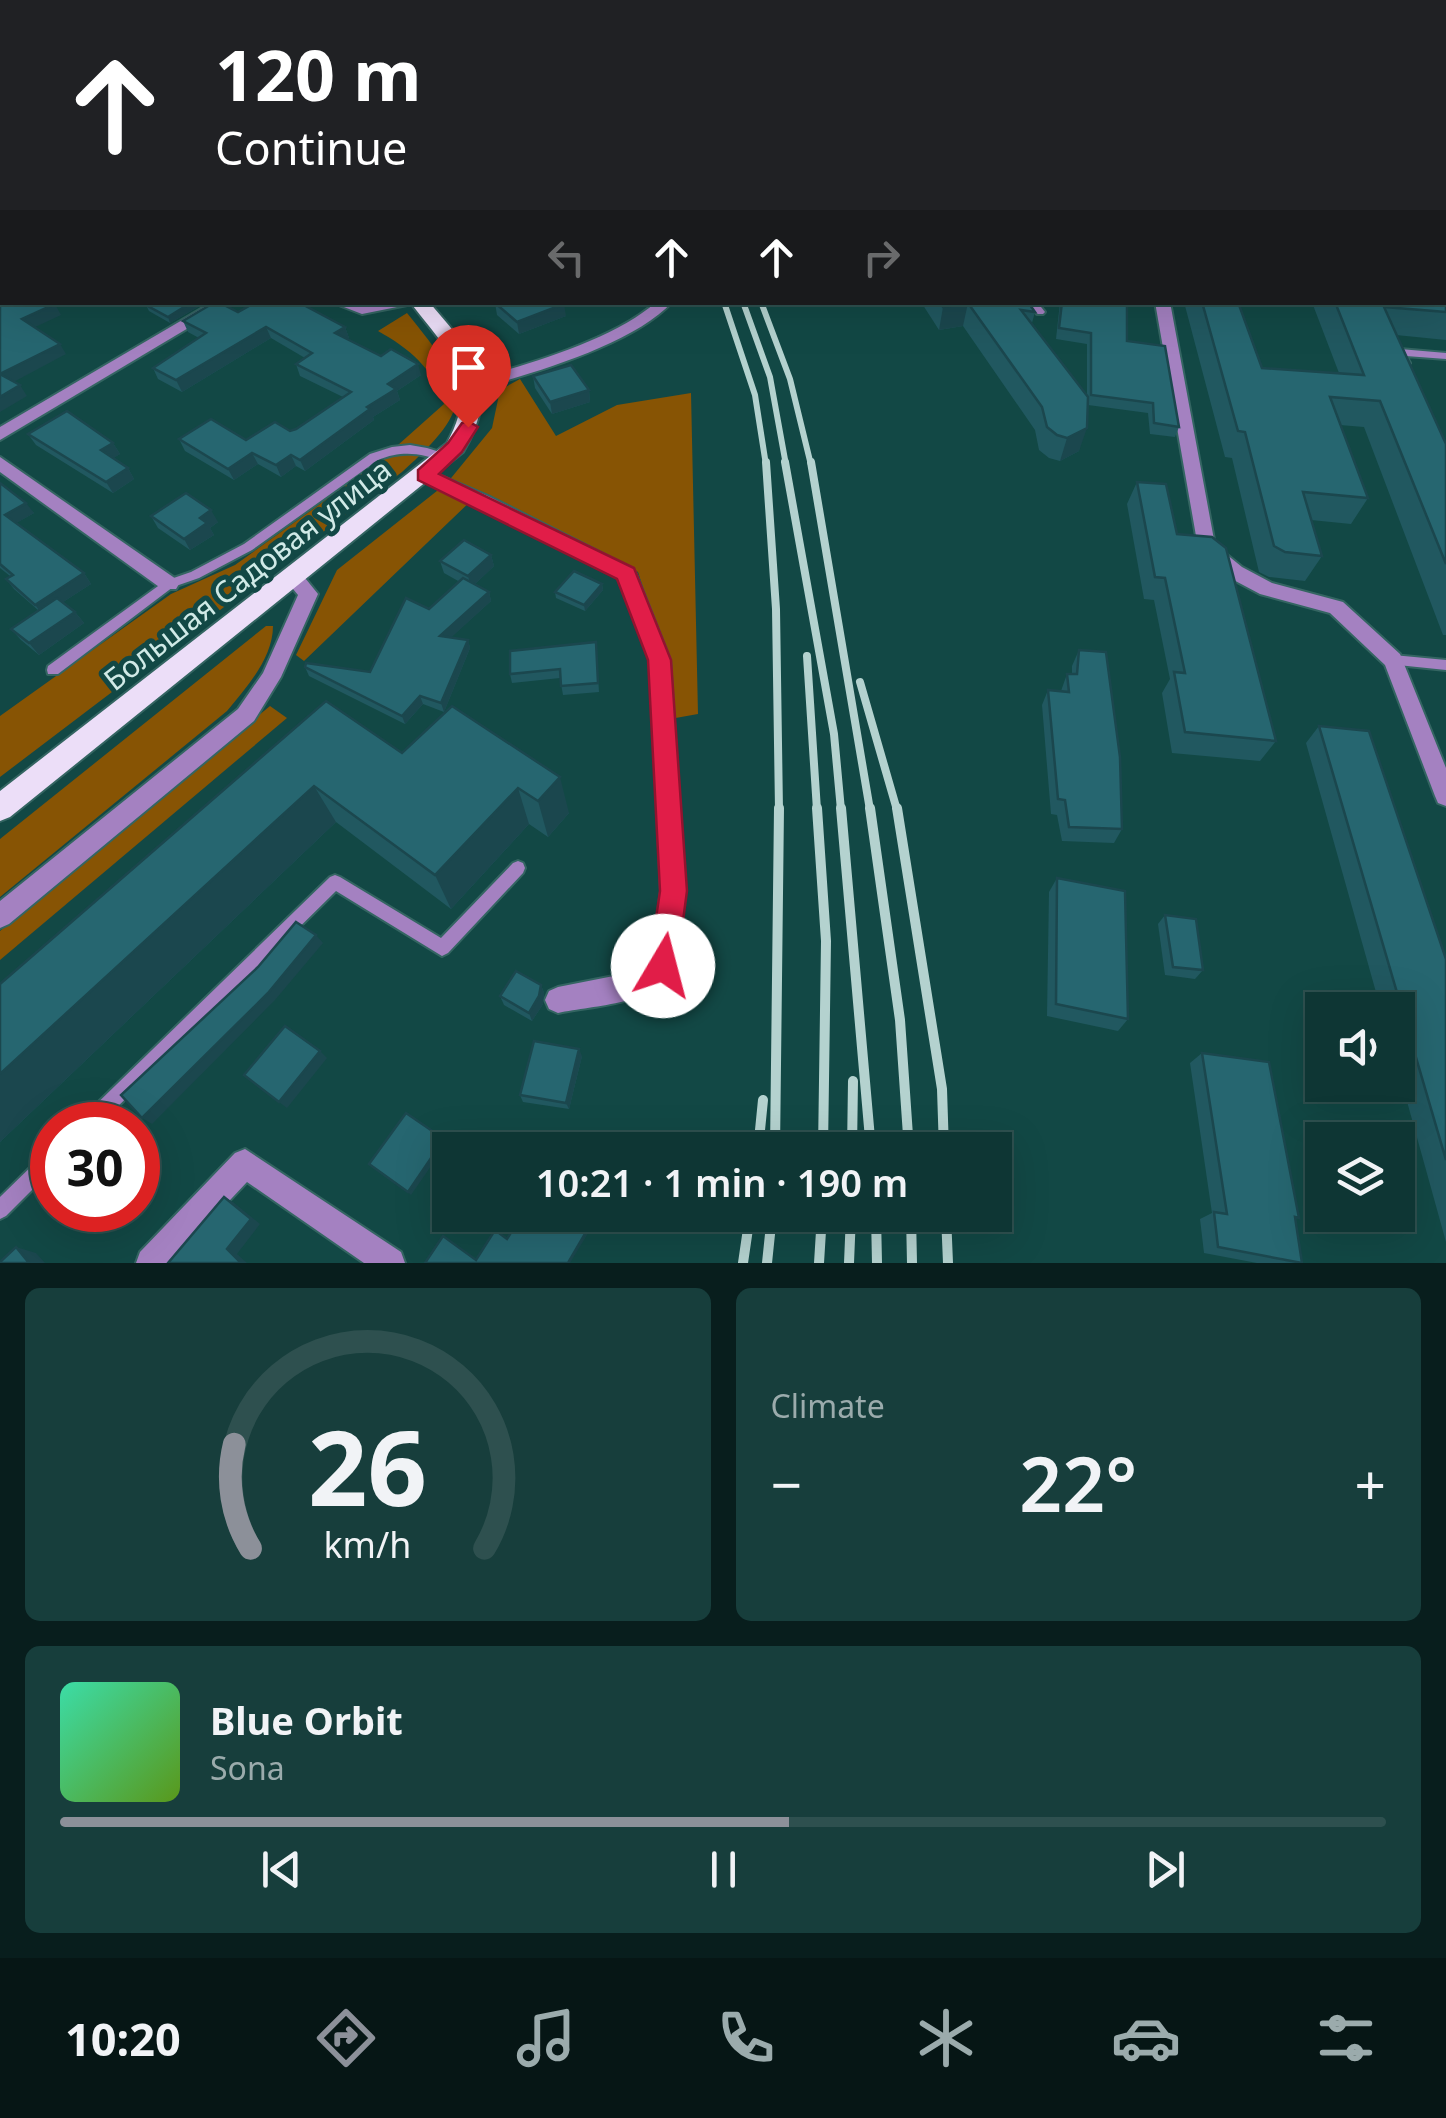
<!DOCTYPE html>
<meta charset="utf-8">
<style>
:root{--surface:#0e3634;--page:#173e3c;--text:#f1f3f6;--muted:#9babac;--line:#2e504f;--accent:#8c9099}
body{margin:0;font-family:"Noto Sans",sans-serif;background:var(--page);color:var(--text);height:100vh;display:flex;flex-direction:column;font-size:38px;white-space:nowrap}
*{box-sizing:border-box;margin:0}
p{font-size:32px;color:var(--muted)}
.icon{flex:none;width:55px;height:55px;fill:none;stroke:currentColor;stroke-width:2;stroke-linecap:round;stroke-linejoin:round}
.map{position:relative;height:1263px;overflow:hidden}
.side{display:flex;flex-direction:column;gap:25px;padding:25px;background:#081e1d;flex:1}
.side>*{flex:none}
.guide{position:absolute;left:0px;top:0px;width:1448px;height:305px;box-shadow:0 10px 40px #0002,0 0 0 2px var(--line);background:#202124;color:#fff;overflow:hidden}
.controls{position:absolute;left:1305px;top:992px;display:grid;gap:20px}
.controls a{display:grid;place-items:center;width:110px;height:110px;border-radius:0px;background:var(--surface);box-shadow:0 10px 40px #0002,0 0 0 2px var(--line);font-size:50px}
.speed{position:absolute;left:30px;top:1102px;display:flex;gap:20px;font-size:50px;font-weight:700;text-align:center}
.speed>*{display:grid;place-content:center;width:130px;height:130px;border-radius:50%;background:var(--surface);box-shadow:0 10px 40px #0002,0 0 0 2px var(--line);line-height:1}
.speed .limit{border:15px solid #d22;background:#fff;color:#111}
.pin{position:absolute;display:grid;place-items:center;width:85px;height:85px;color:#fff;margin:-102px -42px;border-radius:50% 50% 50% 0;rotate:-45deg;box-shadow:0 0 10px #0007}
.pin .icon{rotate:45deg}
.me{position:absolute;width:110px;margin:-55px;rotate:8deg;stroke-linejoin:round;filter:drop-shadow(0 0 8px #0008)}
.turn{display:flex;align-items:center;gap:35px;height:210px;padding:0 50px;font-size:45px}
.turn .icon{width:130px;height:130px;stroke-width:2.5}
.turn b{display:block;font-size:70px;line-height:85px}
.lanes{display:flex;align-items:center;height:95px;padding:0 50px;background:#0003;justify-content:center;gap:50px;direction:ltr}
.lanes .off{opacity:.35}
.big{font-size:75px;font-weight:600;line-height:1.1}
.side .tile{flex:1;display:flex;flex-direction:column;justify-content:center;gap:15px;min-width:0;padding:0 35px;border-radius:15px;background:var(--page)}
.side .dial{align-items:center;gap:0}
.dial svg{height:260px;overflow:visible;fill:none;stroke:var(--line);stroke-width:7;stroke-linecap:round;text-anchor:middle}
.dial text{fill:var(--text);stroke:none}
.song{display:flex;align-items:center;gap:30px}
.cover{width:120px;height:120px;border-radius:15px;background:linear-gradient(135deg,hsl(160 70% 55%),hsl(90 70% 35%))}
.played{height:10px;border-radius:5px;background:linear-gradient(90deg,var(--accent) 55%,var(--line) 55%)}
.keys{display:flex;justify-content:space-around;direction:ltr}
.heat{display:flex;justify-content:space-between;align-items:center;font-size:55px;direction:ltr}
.side .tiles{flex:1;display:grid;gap:25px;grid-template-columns:1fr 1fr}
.tile:last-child{grid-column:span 2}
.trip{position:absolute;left:432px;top:1132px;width:580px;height:100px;border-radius:0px;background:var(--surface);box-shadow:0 10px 40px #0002,0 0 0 2px var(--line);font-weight:600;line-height:100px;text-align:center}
.tabs{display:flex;height:160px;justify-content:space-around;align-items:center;background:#061615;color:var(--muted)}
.tabs .icon{width:70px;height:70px}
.tabs .active{color:var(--accent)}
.tabs b{font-size:45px;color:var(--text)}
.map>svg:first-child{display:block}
.green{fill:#875404}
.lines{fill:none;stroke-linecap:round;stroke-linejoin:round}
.service-casing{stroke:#346562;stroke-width:4}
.minor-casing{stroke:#346562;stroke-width:4}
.primary-casing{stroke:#346562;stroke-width:4}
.path{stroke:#79a09d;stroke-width:2.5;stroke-dasharray:4 2.5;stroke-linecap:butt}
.service{fill:#a481c1;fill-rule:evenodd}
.minor{fill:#a481c1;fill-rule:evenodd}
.primary{fill:#ecdef8;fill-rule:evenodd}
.tram{stroke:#b4d2cf;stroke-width:2.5}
.rail-far2{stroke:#b4d2cf;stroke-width:6}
.rail-far1{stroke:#b4d2cf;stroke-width:8}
.rail{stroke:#b4d2cf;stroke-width:10}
.wall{fill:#215860}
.shaded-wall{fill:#1b474e}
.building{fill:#266670;stroke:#1b474e;stroke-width:2.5}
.route{fill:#e11d48;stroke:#92132f;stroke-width:2.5}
.labels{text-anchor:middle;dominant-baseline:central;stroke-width:10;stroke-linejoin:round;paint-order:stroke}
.street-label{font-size:30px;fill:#d0eae7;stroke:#124845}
</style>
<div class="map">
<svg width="1446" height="1263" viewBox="0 0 1446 1263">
<rect width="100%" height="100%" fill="#124845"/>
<g class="green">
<path d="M407 313C468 389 479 403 402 472L0 777V716L171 594 235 565 380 461 444 404C433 368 410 349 378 331Z"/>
<polygon points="520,379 556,436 617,405 691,393 698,714 670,719 666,658 638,572 476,496 304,661 296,655 337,570 447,483 492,428 500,390"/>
<path d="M266 626H273C273 658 247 687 227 711L0 897V839Z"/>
<polygon points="270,706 287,718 0,960 0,931"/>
</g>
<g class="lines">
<defs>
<g id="service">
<rect x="178" y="0" width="6" height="2"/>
<rect x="249" y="0" width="6" height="2"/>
<polygon points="1028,302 1037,302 1045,312 1043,314 1037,314"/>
<polygon points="1400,349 1446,353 1446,359 1406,356 1410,363 1405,366 1402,365 1395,352"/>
<path d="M410 445 427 448 449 455 450 458 445 462C421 453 402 450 378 460L252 550 199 578 173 587 58 674H48L47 670 48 666 165 581 191 572 244 544 370 454 392 447Z"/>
<polygon points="1393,655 1446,660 1446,670 1388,664 1387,660 1388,656"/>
<polygon points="518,861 523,863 525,868 523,873 448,953 442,956 336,891 99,1125 78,1125 81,1119 330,877 335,875 340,877 441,938 513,863"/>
<polygon points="52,1149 52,1170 6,1216 0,1219 0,1197 46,1152"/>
</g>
<g id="minor">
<polygon points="85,0 98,0 99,2 87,2"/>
<polygon points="423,0 433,0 434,2 424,2"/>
<polygon points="213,302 232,302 0,440 0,427"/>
<polygon points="331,302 363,305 422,302 362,314"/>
<path d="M656 302H672C635 344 529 375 475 389L467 384 469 380C522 367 616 339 656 302Z"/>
<polygon points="1155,302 1170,302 1215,545 1242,567 1272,583 1343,602 1400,654 1446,768 1446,806 1438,803 1435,796 1385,665 1330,613 1260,594 1228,577 1199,553"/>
<polygon points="0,457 176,579 179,584 176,589 162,589 0,472"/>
<path d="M425 469 488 496 633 569 636 574 670 660 685 891 676 966C659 1005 594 1005 558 1013L549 1009 545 1000 549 991 558 987 639 971 651 960 661 891 650 660 618 578 476 504 419 479 416 475 419 471Z"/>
<polygon points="294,571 301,573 318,594 281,677 254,721 9,924 0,928 0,901 238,709 263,673 298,595 284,578"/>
<polygon points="245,1149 401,1252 405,1263 364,1263 247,1182 171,1263 136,1263 140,1252 235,1153"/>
</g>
<g id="primary">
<polygon points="285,0 297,0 298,2 286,2"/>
<polygon points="1118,0 1137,0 1138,2 1119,2"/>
<rect x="1445" y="101" width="1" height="8"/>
<path d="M410 302H429C474 354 502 386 463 452L10 817 0 821V791L447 443C482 378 448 352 410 302Z"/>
</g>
</defs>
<use href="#service" class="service-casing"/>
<use href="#minor" class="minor-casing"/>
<use href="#primary" class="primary-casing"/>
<polyline class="path" points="1200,0 1204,2"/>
<use href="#service" class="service"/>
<use href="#minor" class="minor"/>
<use href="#primary" class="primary"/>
<polyline class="tram" points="1214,0 1218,2"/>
<g class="rail-far2">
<polyline points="724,302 755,395 766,465"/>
<polyline points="743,302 770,377 786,465"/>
<polyline points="761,302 790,379 811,465"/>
</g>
<g class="rail-far1">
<polyline points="766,462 776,609 779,810"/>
<polyline points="785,462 834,734 841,810"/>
<polyline points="811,462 870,810"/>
<polyline points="807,656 817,810"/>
<polyline points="860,682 897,810"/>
</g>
<g class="rail">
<polyline points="817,808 826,941 823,1150"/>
<polyline points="841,808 871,1150"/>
<polyline points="870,808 900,1020 909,1150"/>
<polyline points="897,808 942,1089 944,1150"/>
<polyline points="758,1150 763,1100"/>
<polyline points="775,1150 779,808"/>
<polyline points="852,1150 853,1081"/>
<polyline points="876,1215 877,1263"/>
<polyline points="911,1215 912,1263"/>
<polyline points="946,1215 948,1263"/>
<polyline points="743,1263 750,1215"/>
<polyline points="767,1263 772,1215"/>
<polyline points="819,1263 822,1215"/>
<polyline points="849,1263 851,1215"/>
</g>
</g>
<g class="wall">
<polygon points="845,0 1109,0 1116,2 850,2"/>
<polygon points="1446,136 1446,340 1396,335 1446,444 1446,635 1443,635 1364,427 1340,425 1368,498 1351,524 1311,520 1322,556 1305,581 1269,577 1259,572 1232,458 1225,457 1184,302 1238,302 1262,368 1339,373 1313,305 1314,302 1445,302"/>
<polygon points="921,302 1028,302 1035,312 1032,323 1087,396 1087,344 1056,339 1060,302 1109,302 1127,341 1179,427 1175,437 1150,434 1148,413 1088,405 1079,451 1060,461 1049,458 1039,450 1035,430 963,326 939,330"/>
<polygon points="495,303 566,316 519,334 497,315"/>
<polygon points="203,304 170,323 149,311 146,305"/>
<polygon points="238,312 345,327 349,338 347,339 421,375 397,391 400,400 373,417 374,420 305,471 296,466 281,477 258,464 234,480 185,451 179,439 246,440 296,429 343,397 300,376 296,364 305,358 271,338 182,392 158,379 153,368 199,338 188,332 183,321"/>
<polygon points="533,376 589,390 590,402 552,414 535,388"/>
<polygon points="28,434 113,443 120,454 113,458 128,468 134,479 113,493 36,445"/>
<polygon points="1137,482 1177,534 1276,741 1260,761 1172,753 1162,693 1170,679 1154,600 1144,599 1127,504"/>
<polygon points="0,483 34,513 16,523 84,573 91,584 63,602 75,612 84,623 39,655 21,640 11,629 38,610 14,589 6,579 10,576 0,568"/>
<polygon points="151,516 218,522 210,528 214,535 190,550 158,528"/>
<polygon points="491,555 494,566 475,584 489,592 491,601 451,637 468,640 470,648 444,712 423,704 405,724 309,676 305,667 370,672 429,609 460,582 444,573 440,561"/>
<polygon points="602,584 603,590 585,611 556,598 555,592"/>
<polygon points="596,642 599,692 563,695 560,678 512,683 510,674"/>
<polygon points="1079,650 1122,829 1114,843 1062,841 1057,815 1051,814 1042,705 1048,690 1061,691 1067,674 1072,674 1072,666"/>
<polygon points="326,701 402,753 452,706 569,813 548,837 529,824 451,909 336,822 0,1142 0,984"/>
<polygon points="1319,726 1446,959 1446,1242 1398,1069 1398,1010 1381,1010 1306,743"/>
<polygon points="1057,878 1128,1019 1118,1031 1047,1016 1049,892"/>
<polygon points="1165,915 1203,970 1195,979 1165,975 1158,924"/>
<polygon points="541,985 544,993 543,1004 532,1021 504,1005 500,996"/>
<polygon points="1202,1053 1299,1218 1295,1219 1302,1263 1257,1263 1204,1253 1200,1219 1212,1213 1190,1063"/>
<polygon points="582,1056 569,1109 523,1102 520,1095"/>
</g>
<g class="shaded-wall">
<polygon points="192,302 203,304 170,323 168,317"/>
<polygon points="968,303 963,326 939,330 943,307"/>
<polygon points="55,304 61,315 29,330 22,319"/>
<polygon points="564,304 566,316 519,334 517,322"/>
<polygon points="266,327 271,338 182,392 176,380"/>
<polygon points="345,327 349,338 339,344 335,333"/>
<polygon points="60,344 66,354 8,385 0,374"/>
<polygon points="418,364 421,375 397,391 400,400 373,417 374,420 305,471 300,460 388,384"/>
<polygon points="20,385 27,396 0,412 0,397"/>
<polygon points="589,390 590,402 552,414 550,402"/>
<polygon points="1087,428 1079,451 1060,461 1067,438"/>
<polygon points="113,443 120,454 108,462 101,450"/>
<polygon points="252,453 258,464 234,480 228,469"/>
<polygon points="291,455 296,466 281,477 276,465"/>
<polygon points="128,468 134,479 113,493 106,482"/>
<polygon points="26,503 34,513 13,525 5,515"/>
<polygon points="211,510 218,522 210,528 214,535 190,550 184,539 200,518"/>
<polygon points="491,555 494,566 471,588 468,576"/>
<polygon points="84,573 91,584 43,615 35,605"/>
<polygon points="602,584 603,590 585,611 584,605"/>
<polygon points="489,592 491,601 443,645 440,636"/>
<polygon points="75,612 84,623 39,655 29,643"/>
<polygon points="468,640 470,648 444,712 441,703"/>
<polygon points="420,696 423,704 405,724 402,716"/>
<polygon points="560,777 569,813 548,837 538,801"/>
<polygon points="314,786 336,822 0,1142 0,1074"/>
<polygon points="518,788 529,824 451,909 435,875"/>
<polygon points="316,935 323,943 275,1000 152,1124 142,1118"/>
<polygon points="541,985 544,993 543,1004 532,1021 529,1013"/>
<polygon points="579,1049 582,1056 569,1109 566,1103"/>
<polygon points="320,1051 327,1058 287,1108 279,1102"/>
<polygon points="444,1139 447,1143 411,1195 408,1192"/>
<polygon points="138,1153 157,1176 138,1195"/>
<polygon points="224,1197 233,1202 260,1224 237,1254 247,1263 241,1263 227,1249"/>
<polygon points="105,1210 122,1210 101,1231 88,1226"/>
<polygon points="596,1215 599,1215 570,1263 568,1263"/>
<polygon points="16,1247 36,1253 45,1263 29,1263"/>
</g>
<g class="building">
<polygon points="0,0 78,0 81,2 2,2 2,159 0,159"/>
<rect x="124" y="0" width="32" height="2"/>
<rect x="195" y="0" width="31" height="2"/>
<polygon points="324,0 372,0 373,2 325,2"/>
<polygon points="442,0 465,0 466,2 443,2"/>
<polygon points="704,0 751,0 756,2 708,2"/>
<polygon points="887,0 1109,0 1116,2 893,2"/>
<polygon points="1385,0 1446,0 1446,53 1445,2 1380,2"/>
<polygon points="1445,164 1446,312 1384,307 1446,444 1446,564 1380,401 1330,397 1368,498 1303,492 1322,556 1285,552 1274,546 1245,432 1238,431 1202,302 1238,302 1262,368 1364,375 1335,302 1445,302"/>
<polygon points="0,180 2,181 2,197 0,198"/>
<polygon points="0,215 2,216 2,302 53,302 55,304 22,319 60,344 0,374 20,385 0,397"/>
<polygon points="150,302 192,302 168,317 146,305"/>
<polygon points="215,302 218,302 238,312 256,302 298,302 345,327 335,333 381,356 391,349 418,364 388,384 396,389 367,407 370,409 300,460 291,455 276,465 252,453 228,469 179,439 211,419 246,440 275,422 290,431 296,429 351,392 296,364 312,353 266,327 176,380 153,368 206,333 183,321"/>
<polygon points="496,302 563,302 564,304 517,322 495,303"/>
<polygon points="940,302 1028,302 1035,312 1021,310 1088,397 1087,428 1067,438 1057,435 1047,427 1042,407 968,303 943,307"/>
<polygon points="1062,302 1109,302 1127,305 1127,341 1165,346 1179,427 1154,423 1153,403 1091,395 1091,333 1059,328"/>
<polygon points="571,365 589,390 550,402 533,376"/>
<polygon points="67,411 113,443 101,450 128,468 106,482 28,434"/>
<polygon points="1137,482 1166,484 1177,534 1212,537 1226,548 1276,741 1185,732 1174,672 1185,673 1165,578 1155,577"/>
<polygon points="0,483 26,503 5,515 84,573 35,605 6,579 13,575 0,564"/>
<polygon points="186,493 211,510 200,518 207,523 184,539 151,516"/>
<polygon points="464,540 491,555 468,576 440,561"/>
<polygon points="574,571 602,584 584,605 555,592"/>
<polygon points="463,578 489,592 440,636 468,640 441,703 420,696 402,716 305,667 306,663 370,672 406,598 429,609"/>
<polygon points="57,598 75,612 29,643 11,629"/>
<polygon points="596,642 598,683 561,686 560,669 510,674 510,651"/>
<polygon points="1079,650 1106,652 1120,757 1122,829 1069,827 1065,800 1058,799 1048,690 1069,692 1067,674 1077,674"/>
<polygon points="326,701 402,753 452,706 560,777 538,801 518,788 435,875 314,786 0,1074 0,984"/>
<polygon points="1319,726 1369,731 1446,959 1446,1160"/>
<polygon points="1057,878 1125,891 1128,1019 1056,1004"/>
<polygon points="1165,915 1196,919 1203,970 1173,967"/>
<polygon points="296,922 316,935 268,993 142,1118 121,1095 258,967"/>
<polygon points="516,971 541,985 539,996 529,1013 500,996"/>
<polygon points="285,1026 320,1051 279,1102 244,1075"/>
<polygon points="534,1041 579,1049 566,1103 520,1095"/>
<polygon points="1202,1053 1269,1062 1299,1218 1295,1217 1302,1263 1218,1247 1214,1212 1227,1214"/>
<polygon points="406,1113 444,1139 408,1192 369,1164"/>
<polygon points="138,1161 145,1170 138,1178"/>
<polygon points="224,1197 251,1219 227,1249 241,1263 168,1263"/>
<polygon points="76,1210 105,1210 88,1226"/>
<polygon points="522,1215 596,1215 568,1263 425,1263 443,1236 476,1260 495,1230 507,1239"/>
<polygon points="16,1247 29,1263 0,1263 0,1262"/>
</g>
<polygon class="route" points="468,421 478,427 462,452 439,474 634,568 671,660 687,891 677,966 673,976 663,980 653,976 649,966 660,891 648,660 617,579 418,480 418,470 448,443 462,423"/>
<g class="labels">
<g class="street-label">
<text transform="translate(247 574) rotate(-38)">Большая Садовая улица</text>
</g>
</g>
</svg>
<div class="controls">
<a><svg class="icon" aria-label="sound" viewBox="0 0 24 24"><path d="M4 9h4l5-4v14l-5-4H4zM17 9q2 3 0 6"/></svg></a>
<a><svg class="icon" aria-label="layers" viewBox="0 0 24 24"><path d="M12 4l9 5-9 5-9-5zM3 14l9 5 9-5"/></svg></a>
</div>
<div class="speed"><div class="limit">30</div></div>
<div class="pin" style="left:468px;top:427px;background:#d93025"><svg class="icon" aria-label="arrive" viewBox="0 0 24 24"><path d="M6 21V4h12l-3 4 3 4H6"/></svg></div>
<svg class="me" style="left:663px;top:966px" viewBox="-20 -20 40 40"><circle r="19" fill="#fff"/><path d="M0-13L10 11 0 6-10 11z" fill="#e11d48"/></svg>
<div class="trip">10:21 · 1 min · 190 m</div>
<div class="guide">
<div class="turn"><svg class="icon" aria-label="ahead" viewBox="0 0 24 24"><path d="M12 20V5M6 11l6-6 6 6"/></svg><div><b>120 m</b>Continue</div></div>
<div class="lanes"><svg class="icon off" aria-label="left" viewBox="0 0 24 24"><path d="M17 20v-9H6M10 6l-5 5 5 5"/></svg><svg class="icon" aria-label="ahead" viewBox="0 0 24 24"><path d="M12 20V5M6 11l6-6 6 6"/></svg><svg class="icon" aria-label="ahead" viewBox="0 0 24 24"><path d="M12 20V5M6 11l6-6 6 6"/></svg><svg class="icon off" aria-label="right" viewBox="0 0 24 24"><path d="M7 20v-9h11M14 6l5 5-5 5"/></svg></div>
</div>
</div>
<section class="side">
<div class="tiles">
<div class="tile dial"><svg viewBox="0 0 100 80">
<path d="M14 69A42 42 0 1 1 86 69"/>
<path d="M14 69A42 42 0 0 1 9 37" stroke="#8c9099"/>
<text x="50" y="56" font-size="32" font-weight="700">26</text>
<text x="50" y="72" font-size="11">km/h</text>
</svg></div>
<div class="tile"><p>Climate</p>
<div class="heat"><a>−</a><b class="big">22°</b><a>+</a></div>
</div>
<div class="tile">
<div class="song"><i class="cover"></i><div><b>Blue Orbit</b><p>Sona</p></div></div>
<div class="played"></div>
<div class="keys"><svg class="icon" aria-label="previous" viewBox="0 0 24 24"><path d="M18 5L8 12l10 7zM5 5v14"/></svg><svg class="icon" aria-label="pause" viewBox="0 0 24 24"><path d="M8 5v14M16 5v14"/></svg><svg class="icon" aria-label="next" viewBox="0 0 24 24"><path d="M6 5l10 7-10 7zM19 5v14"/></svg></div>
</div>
</div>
</section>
<nav class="tabs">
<b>10:20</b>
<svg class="icon active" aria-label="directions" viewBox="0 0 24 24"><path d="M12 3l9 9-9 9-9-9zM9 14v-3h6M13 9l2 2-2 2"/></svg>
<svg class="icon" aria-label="music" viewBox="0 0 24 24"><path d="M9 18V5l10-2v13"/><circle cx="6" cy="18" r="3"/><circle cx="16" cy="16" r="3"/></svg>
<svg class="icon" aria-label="phone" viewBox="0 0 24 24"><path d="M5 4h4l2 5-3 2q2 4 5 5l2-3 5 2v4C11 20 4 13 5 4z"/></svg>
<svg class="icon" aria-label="climate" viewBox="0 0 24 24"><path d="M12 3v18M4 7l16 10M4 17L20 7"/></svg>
<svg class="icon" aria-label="car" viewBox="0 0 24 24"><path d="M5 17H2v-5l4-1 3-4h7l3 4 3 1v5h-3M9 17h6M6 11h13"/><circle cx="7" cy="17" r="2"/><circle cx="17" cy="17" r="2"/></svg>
<svg class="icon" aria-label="filters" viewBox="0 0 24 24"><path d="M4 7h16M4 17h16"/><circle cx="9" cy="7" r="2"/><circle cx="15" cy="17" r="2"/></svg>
</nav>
